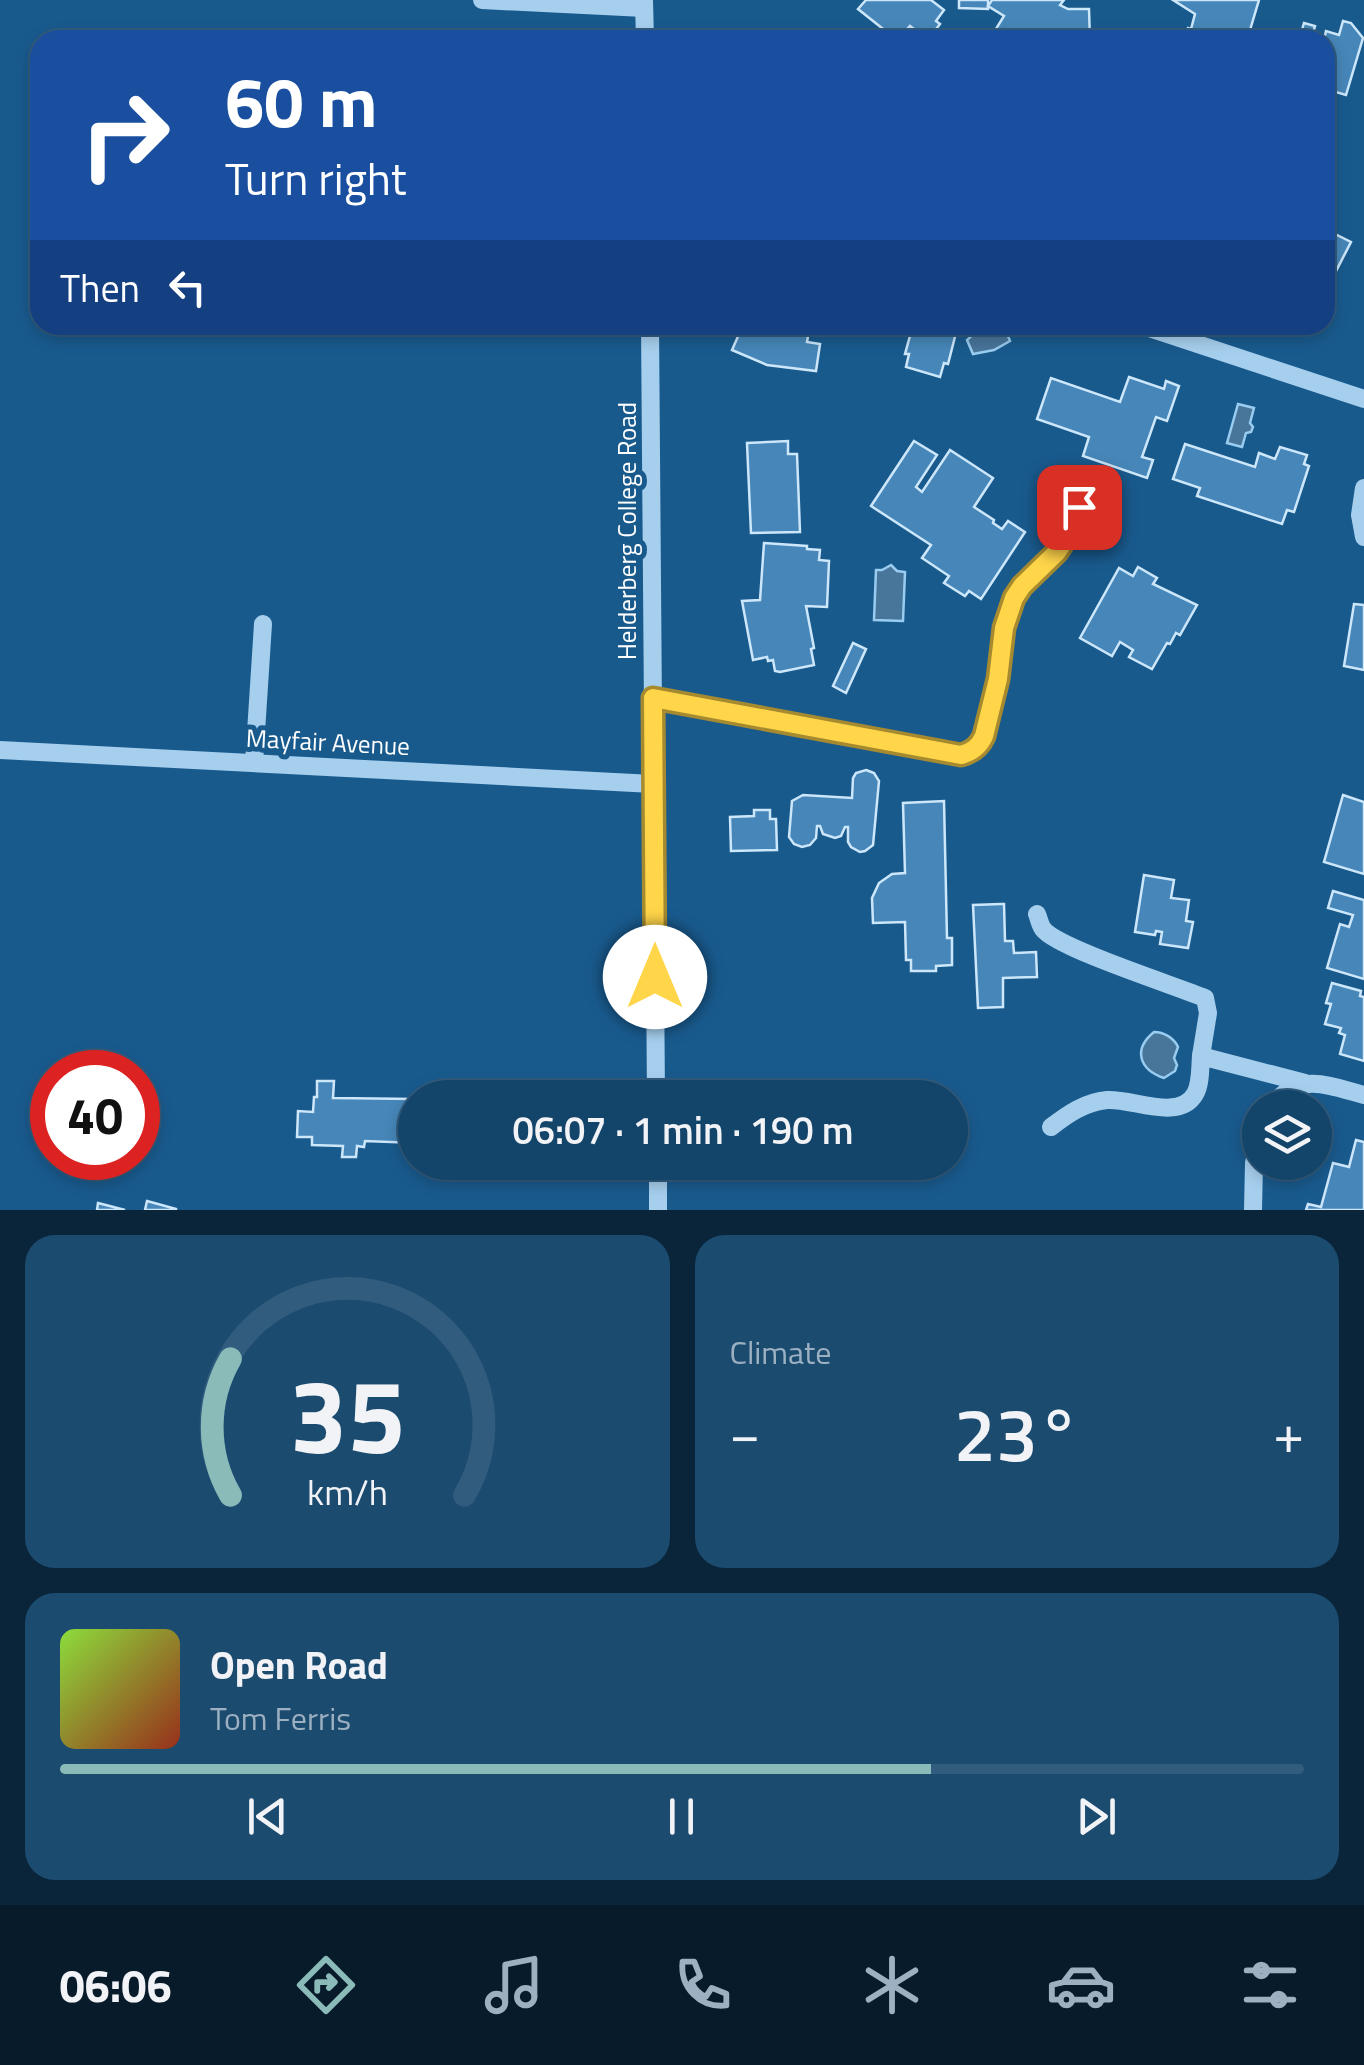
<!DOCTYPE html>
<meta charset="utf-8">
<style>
:root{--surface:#13446a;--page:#1c4b70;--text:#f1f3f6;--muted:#9db0c1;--line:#325c7e;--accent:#8bbbb9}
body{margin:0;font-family:"Titillium Web",sans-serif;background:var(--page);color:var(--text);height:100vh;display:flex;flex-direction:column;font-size:38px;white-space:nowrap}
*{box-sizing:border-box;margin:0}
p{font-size:32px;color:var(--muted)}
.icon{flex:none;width:55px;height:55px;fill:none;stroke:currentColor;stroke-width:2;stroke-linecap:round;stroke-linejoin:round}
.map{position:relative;height:1210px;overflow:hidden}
.sheet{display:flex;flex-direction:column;gap:25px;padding:25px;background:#0a253a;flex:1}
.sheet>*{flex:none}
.guide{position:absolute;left:30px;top:30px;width:1305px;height:305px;border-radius:30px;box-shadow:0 5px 15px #0003,0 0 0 2px var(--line);background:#1a4fa0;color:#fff;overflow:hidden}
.fabs{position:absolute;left:1242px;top:1090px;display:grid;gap:20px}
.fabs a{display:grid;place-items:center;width:90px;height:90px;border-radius:50%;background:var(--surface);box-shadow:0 5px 15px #0003,0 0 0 2px var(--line);font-size:50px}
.speed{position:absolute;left:30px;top:1050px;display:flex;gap:20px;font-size:50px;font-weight:700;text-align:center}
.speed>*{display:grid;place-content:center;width:130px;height:130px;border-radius:50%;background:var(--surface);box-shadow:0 5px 15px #0003,0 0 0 2px var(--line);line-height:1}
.speed .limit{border:15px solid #d22;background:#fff;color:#111}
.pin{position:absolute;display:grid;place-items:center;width:85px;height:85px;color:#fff;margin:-42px;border-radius:20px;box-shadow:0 5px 15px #0006}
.me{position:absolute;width:110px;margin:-55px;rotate:0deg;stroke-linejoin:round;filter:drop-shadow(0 0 8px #0008)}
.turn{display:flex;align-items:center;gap:35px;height:210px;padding:0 30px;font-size:45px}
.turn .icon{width:130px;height:130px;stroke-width:2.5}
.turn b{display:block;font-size:70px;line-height:85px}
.then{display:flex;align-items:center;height:95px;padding:0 30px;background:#0003;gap:20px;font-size:38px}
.big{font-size:75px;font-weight:600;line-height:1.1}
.sheet .tile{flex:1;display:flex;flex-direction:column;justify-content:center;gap:15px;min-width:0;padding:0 35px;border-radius:30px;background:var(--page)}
.sheet .dial{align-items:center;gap:0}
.dial svg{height:260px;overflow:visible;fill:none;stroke:var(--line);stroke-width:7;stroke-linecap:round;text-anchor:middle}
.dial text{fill:var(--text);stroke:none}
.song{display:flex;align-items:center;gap:30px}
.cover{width:120px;height:120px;border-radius:15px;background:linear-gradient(135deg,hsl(90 70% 55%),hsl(10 70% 35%))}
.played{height:10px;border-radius:5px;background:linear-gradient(90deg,var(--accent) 70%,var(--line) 70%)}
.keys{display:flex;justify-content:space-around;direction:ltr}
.heat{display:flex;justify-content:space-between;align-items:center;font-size:55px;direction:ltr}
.sheet .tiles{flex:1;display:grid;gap:25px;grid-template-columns:1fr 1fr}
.tile:last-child{grid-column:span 2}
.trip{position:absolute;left:398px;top:1080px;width:570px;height:100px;border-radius:50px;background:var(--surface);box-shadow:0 5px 15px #0003,0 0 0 2px var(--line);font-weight:600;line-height:100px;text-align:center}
.tab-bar{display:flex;height:160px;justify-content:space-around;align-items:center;background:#081b2a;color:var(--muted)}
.tab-bar .icon{width:70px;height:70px}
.tab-bar .on{color:var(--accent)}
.tab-bar b{font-size:45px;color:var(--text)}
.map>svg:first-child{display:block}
.water{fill:#48759a;stroke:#98ccf0;stroke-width:2.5}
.building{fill:#4686b8;stroke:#cce6fa;stroke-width:2.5}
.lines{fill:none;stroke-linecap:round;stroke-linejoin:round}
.minor{stroke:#a6cfee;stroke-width:18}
.route-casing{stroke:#a68a30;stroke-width:25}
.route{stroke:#ffd54a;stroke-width:18}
.labels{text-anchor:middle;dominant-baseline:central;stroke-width:10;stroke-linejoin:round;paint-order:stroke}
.street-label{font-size:25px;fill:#fff;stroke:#195a8d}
</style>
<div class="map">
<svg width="1364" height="1210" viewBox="0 0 1364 1210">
<rect width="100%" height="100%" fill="#195a8d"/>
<g class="water">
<polygon points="1004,326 1010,341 994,350 973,354 967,340 977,331 989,332"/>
<polygon points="1238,404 1254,408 1250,423 1253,427 1251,432 1246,433 1242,447 1227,443"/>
<polygon points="891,565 897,571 905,572 903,621 874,620 876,570 882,570"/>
<path d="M1154 1032C1164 1032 1174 1038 1178 1047L1174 1058 1177 1065 1175 1071 1164 1078C1140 1070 1132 1050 1154 1032Z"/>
</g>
<g class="building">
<polygon points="866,0 931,0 944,10 936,21 940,24 928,40 910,26 897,40 858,9"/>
<polygon points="959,0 988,0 988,9 959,8"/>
<polygon points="992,0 1064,0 1060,5 1068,9 1089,9 1090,40 1047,40 1041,36 1039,40 997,40 991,37 1004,16 988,6"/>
<polygon points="1173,0 1259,0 1247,40 1185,40 1188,28 1191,29 1195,14"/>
<polygon points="1343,21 1351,23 1363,38 1346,95 1336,92 1325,125 1324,40 1326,31 1339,35"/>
<polygon points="1304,23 1315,26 1311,40 1299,40"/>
<polygon points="1325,229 1351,242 1333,277 1325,272"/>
<polygon points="743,325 750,325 772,334 774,325 810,325 807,342 820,344 816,371 767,365 732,350"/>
<polygon points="913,325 958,325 948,364 944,363 940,377 906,367 909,354 905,354"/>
<polygon points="1129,377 1164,389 1166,381 1179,386 1167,421 1156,417 1142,457 1153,460 1147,478 1083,456 1089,437 1037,419 1051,378 1120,402"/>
<polygon points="788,441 788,454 797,454 800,532 751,533 747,443"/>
<polygon points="914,441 937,455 916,487 922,492 950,450 993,478 974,507 994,520 993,523 1002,529 1008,521 1025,532 981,599 969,591 965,596 944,583 949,576 922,558 931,545 871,506"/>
<polygon points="1185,444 1255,467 1259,453 1275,459 1280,447 1307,455 1304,464 1309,466 1294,512 1287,510 1282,524 1197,496 1200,488 1173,479"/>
<polygon points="764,543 807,546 807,549 820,550 819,560 829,561 827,607 806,606 814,648 811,649 814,665 780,672 775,671 773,660 768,661 767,657 753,660 742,601 760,600"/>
<polygon points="1138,567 1157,578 1153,584 1197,605 1180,635 1176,633 1170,644 1167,643 1152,669 1129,657 1133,650 1120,642 1112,656 1080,638 1119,568 1133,576"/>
<polygon points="1354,604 1364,605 1364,670 1344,666"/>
<polygon points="853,643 866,649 846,693 833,686"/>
<polygon points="866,770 874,773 879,781 873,845 865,851 860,852 851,847 848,842 848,827 845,827 841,836 835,838 823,834 820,826 817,826 816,838 810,845 802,847 794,844 789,837 792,801 803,795 852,798 853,778 856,773"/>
<polygon points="1343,795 1364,802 1364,874 1324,862"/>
<polygon points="944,801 947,938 952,938 952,965 936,966 936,971 911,971 911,960 906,960 905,922 873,923 872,898 879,883 892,874 905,873 903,803"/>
<polygon points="754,810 770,810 770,819 776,819 777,850 731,851 730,817 754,816"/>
<polygon points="1144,875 1174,880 1171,898 1189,900 1186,921 1193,922 1188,948 1160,944 1162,932 1156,931 1155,935 1135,932"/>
<polygon points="1333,891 1364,900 1364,979 1327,968 1340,924 1349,927 1353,915 1328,908"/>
<polygon points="1001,904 1004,904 1005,941 1013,941 1014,953 1036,952 1037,977 1003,978 1003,1007 978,1008 973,905"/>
<polygon points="1332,983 1361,991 1360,996 1364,997 1364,1061 1340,1054 1345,1035 1339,1033 1341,1028 1325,1024 1331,1004 1326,1003"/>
<polygon points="317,1081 334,1081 333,1098 415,1099 415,1143 365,1141 364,1147 357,1146 356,1157 342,1157 343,1146 312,1145 312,1137 297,1137 298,1111 313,1112 314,1097 317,1097"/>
<polygon points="1356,1140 1364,1142 1364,1210 1306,1210 1308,1204 1321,1207 1333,1163 1349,1167"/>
<polygon points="147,1201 176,1209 176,1210 145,1210"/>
<polygon points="98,1203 125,1210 97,1210"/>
</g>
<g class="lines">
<g class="minor">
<polyline points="482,0 644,8"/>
<polyline points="644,1 645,40"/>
<polyline points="650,325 656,1098"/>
<polyline points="1140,325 1364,399"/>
<polyline points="1364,488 1360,515 1364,537"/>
<path d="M653 698 961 755C972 752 978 747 984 737L997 679 1004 628 1014 597 1021 587 1057 552 1065 540 1079 507"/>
<polyline points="0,750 653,784"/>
<polyline points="254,763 263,624"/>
<path d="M1037 914C1039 919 1040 925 1043 929 1057 948 1176 986 1205 998L1208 1013 1201 1056"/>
<path d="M1272 1108C1295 1070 1330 1086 1364 1095"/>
<path d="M1051 1127C1068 1114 1085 1102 1107 1100 1132 1098 1179 1122 1195 1094 1201 1084 1200 1067 1201 1056L1305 1083"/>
<polyline points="658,1162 658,1210"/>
<polyline points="1253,1210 1254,1163 1260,1139"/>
</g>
</g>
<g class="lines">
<defs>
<path id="route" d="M655 977 653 698 961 755C972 752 979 747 984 736L998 679 1004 628 1014 598 1022 586 1057 552 1065 540 1079 507"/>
</defs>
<use href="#route" class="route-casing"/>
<use href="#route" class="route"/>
</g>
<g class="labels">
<g class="street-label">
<text transform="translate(627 531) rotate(-90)">Helderberg College Road</text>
<text transform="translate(328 742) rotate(3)">Mayfair Avenue</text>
</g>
</g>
</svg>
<div class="fabs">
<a><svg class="icon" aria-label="layers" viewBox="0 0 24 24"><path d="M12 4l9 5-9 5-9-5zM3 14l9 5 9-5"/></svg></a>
</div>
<div class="speed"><div class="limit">40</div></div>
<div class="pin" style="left:1079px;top:507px;background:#d93025"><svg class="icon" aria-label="arrive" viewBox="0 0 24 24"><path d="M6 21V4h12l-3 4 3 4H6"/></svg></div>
<svg class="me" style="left:655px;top:977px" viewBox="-20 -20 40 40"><circle r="19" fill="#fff"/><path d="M0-13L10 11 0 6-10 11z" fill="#ffd54a"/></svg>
<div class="trip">06:07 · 1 min · 190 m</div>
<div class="guide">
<div class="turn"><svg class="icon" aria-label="right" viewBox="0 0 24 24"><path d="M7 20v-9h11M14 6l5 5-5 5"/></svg><div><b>60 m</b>Turn right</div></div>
<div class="then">Then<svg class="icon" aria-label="left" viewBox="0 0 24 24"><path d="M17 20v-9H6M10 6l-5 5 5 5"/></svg></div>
</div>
</div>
<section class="sheet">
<div class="tiles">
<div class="tile dial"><svg viewBox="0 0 100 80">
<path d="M14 69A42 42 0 1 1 86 69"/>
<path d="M14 69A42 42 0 0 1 14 27" stroke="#8bbbb9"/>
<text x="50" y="56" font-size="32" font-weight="700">35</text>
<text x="50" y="72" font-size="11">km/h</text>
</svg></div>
<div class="tile"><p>Climate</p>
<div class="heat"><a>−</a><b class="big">23°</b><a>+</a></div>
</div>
<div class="tile">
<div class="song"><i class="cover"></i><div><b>Open Road</b><p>Tom Ferris</p></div></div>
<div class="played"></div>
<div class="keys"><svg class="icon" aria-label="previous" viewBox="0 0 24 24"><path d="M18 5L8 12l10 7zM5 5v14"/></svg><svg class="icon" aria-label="pause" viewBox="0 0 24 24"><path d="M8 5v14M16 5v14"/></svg><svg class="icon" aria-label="next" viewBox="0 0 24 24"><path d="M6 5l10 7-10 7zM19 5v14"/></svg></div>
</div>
</div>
</section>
<nav class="tab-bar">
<b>06:06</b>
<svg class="icon on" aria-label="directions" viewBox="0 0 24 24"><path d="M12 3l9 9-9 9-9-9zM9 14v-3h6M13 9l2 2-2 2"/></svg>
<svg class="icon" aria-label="music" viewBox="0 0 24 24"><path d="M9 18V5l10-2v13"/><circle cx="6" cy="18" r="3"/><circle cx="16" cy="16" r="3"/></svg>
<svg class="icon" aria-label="phone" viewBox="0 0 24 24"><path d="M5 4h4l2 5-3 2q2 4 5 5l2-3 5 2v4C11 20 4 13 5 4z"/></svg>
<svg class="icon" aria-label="climate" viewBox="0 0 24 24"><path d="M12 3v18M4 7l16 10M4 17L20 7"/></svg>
<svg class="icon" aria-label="car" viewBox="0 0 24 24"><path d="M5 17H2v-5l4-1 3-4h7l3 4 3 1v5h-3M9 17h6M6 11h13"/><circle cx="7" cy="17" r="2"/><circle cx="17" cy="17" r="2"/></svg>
<svg class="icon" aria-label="filters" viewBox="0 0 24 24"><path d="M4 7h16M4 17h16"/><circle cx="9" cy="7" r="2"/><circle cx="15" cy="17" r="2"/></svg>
</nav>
